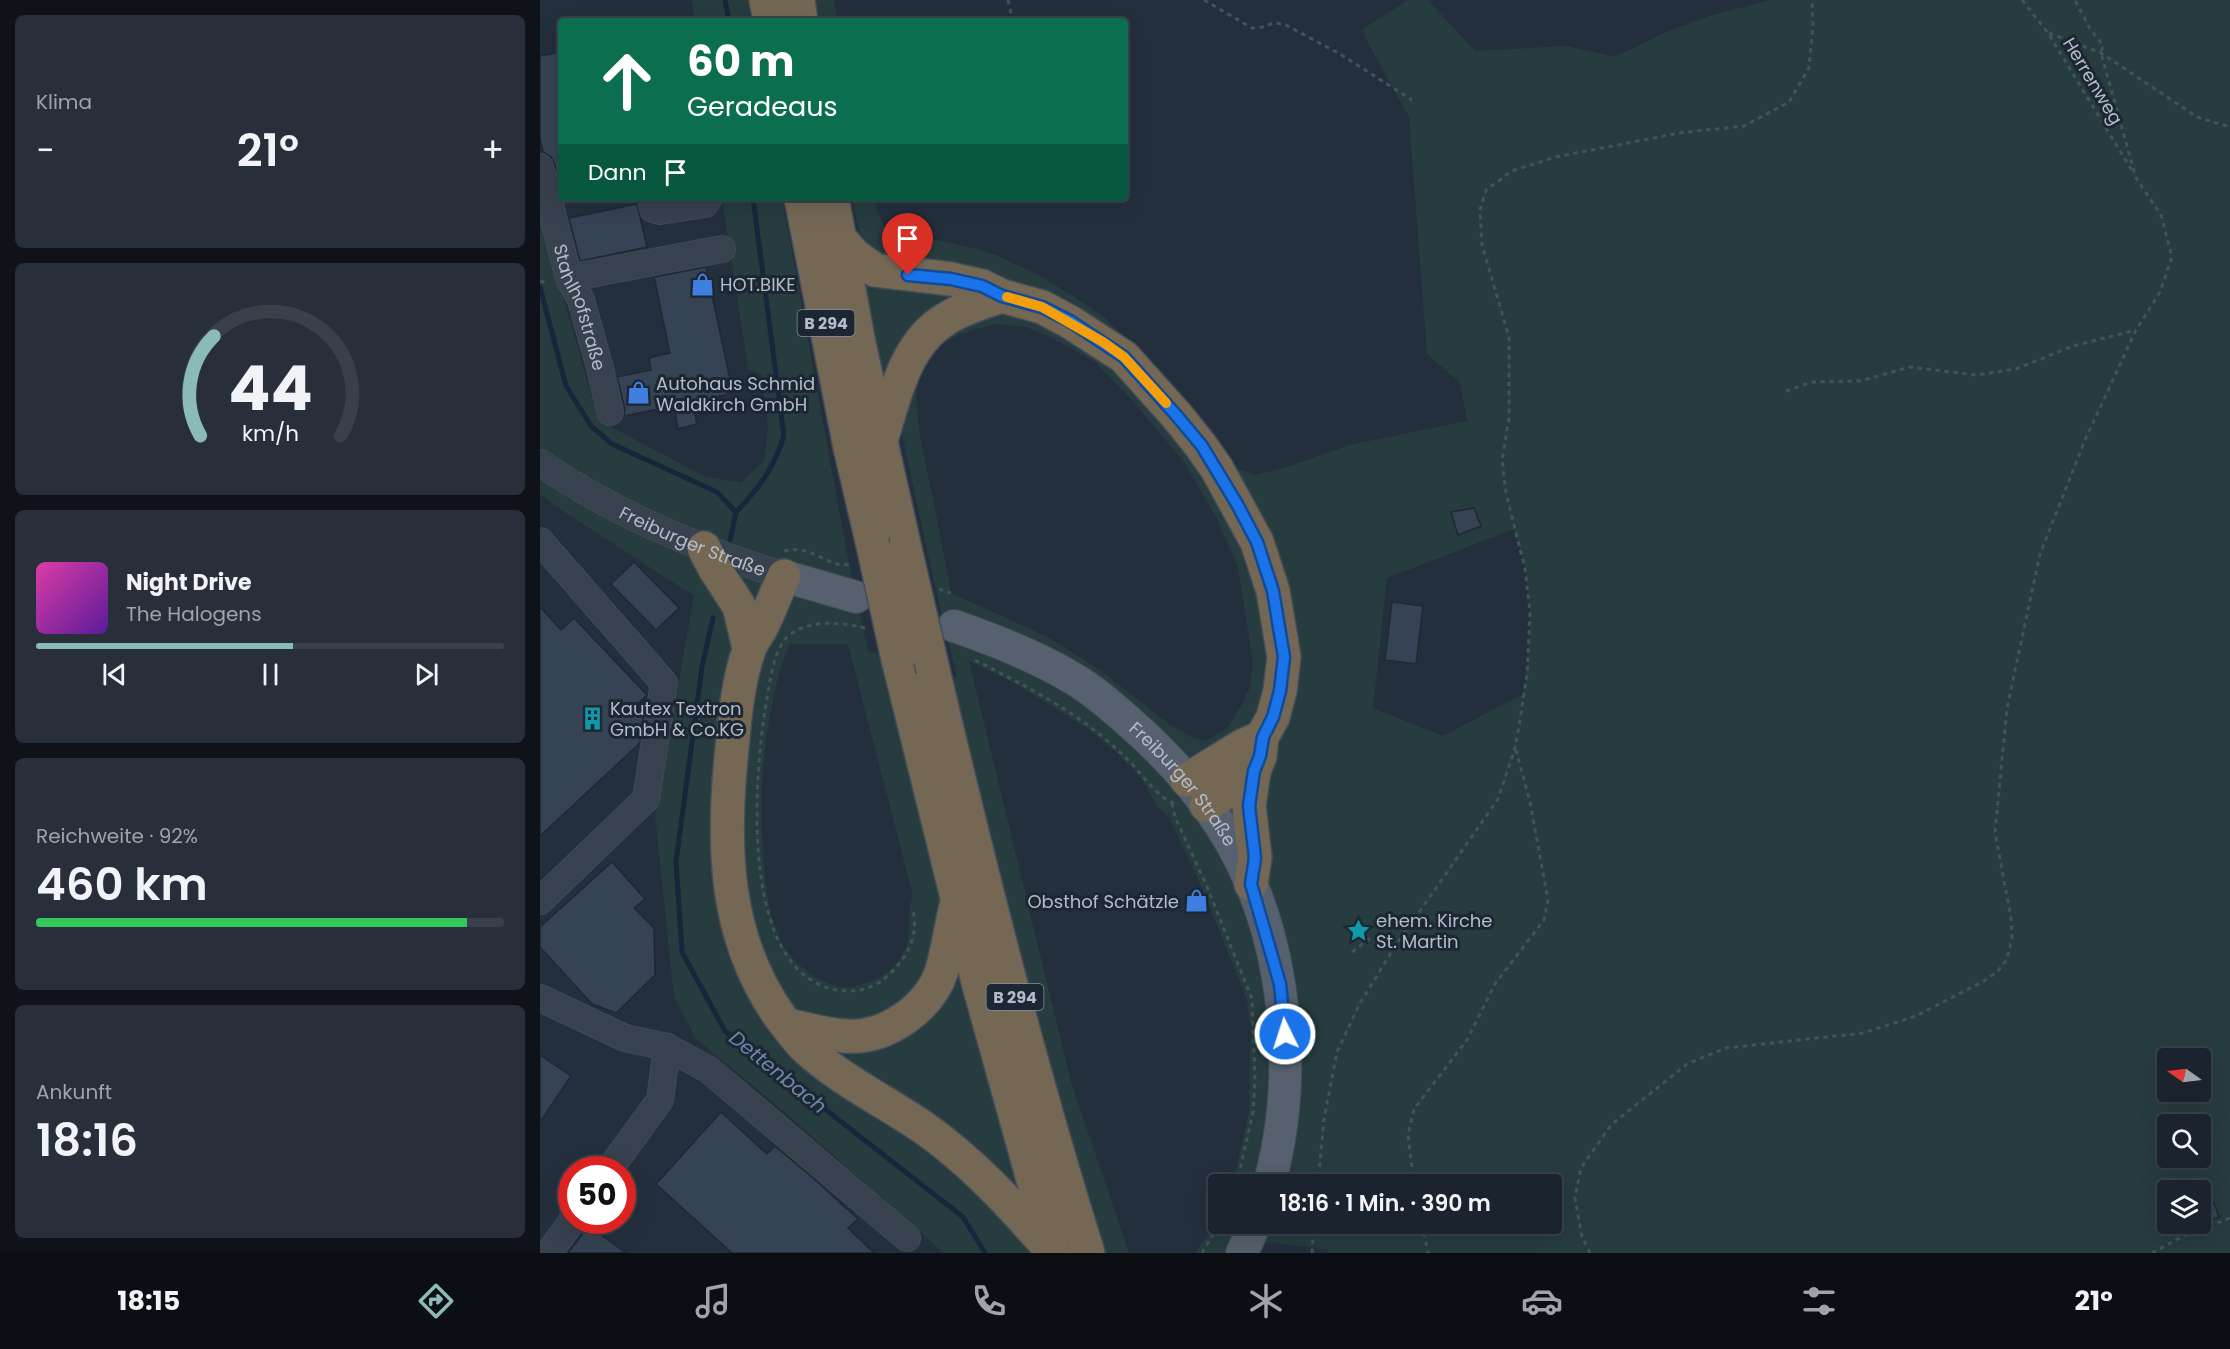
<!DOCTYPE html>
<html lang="de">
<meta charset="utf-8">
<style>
:root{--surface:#1b232e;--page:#282f3a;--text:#f1f3f6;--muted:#a0a4aa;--line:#39404a;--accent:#8bbbb9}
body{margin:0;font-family:Poppins,sans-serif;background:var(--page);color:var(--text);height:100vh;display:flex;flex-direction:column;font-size:22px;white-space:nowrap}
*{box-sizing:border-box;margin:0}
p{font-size:20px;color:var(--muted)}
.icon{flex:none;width:33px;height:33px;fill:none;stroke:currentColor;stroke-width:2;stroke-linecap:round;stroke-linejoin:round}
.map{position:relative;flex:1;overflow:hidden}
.side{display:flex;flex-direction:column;gap:15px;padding:15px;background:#0f1319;width:540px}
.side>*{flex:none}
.hud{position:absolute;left:18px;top:18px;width:570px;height:183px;border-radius:6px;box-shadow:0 6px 24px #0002,0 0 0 2px var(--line);background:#0b6e4f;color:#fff;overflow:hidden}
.needle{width:39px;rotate:284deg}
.buttons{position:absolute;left:1617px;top:1048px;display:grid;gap:12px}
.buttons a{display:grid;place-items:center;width:54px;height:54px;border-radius:6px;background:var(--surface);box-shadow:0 6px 24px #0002,0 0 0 2px var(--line);font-size:30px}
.speed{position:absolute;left:18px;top:1156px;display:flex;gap:12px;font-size:30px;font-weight:700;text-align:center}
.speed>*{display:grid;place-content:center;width:78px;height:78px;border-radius:50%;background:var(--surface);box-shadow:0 6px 24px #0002,0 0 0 2px var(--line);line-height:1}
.speed .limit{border:9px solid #d22;background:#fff;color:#111}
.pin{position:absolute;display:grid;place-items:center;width:51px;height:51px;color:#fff;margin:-62px -26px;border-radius:50% 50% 50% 0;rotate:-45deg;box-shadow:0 0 6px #0007}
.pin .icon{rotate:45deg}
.me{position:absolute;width:66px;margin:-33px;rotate:356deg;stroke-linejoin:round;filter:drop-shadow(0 0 4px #0008)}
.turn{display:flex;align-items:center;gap:21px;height:126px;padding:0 30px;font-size:27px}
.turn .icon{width:78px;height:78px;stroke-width:2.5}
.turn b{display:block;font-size:42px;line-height:51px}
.then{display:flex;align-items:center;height:57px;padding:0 30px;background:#0003;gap:12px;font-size:22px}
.big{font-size:45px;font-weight:600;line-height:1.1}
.side .widget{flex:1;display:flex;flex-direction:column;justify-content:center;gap:9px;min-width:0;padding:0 21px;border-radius:9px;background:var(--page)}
.side .dial{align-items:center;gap:0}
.dial svg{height:156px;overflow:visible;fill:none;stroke:var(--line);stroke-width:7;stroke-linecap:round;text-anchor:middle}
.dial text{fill:var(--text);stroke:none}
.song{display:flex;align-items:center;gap:18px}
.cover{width:72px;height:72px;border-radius:9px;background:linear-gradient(135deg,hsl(320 70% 55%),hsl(270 70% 35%))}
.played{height:6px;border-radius:3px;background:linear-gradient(90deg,var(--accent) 55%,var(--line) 55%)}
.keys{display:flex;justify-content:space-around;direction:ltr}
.heat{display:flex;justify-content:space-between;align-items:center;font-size:33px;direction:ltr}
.charge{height:9px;border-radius:4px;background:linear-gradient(90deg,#34c759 92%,var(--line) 0)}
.trip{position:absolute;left:668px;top:1174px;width:354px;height:60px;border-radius:6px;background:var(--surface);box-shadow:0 6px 24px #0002,0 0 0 2px var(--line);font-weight:600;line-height:60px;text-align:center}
.tabs{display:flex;height:96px;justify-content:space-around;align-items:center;background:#0b0e12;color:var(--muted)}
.tabs .icon{width:42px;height:42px}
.tabs .current{color:var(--accent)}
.tabs b{font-size:27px;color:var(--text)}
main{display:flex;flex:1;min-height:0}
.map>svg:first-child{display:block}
.green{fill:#263c3f;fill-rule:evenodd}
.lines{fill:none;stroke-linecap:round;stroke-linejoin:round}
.stream{stroke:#17263c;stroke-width:5}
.building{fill:#364354;stroke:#1f2835;stroke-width:1.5}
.minor-casing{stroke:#414a57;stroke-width:28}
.major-casing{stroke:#414a57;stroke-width:34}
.highway-casing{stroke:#434c59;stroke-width:36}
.path{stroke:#3f5557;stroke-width:3;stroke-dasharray:4.5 4.5;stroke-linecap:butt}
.minor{stroke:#38414e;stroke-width:26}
.major{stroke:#56606e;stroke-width:32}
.highway{stroke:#746855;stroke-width:33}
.highway-bridge-casing{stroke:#434c59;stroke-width:36;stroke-linecap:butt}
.highway-bridge{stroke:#746855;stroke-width:33}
.route-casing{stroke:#114b97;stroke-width:15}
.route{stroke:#1a73e8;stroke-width:10}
.slow{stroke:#f59e0b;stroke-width:10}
.labels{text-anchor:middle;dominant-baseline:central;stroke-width:6;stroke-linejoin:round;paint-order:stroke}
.shield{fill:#1d2633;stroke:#878f9c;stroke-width:1.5}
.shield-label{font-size:16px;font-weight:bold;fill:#b4bcc9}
.street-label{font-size:18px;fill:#b4bcc9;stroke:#1d2633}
.poi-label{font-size:18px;fill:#b4bcc9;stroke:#1d2633;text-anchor:start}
.water-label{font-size:20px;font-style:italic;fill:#6d86a8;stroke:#1d2633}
</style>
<main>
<section class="side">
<div class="widget"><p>Klima</p>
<div class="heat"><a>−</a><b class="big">21°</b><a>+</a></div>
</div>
<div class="widget dial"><svg viewBox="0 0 100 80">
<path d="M14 69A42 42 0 1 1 86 69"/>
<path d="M14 69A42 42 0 0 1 21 18" stroke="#8bbbb9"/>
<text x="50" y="56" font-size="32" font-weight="700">44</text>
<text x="50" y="72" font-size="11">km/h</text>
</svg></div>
<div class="widget">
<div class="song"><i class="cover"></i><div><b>Night Drive</b><p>The Halogens</p></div></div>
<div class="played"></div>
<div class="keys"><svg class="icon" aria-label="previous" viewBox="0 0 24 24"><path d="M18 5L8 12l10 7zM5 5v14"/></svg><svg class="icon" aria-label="pause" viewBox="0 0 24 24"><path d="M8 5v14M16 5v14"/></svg><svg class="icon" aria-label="next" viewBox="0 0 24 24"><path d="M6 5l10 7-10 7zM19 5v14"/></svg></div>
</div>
<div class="widget"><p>Reichweite · 92%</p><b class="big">460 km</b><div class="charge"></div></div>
<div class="widget"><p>Ankunft</p><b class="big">18:16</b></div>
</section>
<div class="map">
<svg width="1690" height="1253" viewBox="0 0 1690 1253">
<rect width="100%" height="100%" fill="#242f3e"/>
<g class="green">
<polygon points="152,0 208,0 211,21 155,21"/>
<polygon points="276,0 294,0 298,21 280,21"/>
<path d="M868 0H888L935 51 1027 46 1075 57 1126 32 1172 15 1231 0H1690V1253H788V1249L726 1242 721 1253H655L674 1226 678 1216V1224H1011V1185H690L697 1165 709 1111 710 1027 707 1000 663 890 629 817 617 807 602 779 576 752 548 729 474 683 429 661 531 1082 589 1253H404L234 1103 156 1039 134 997 115 816 154 596 26 513 0 494V215L58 420 166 477 201 482 224 461 228 427 222 375 208 369 182 198H242L308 559 328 651 417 677 388 555 359 420 344 388 321 277 324 242 317 223 312 198H333L345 229 429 247 456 255 500 276 541 301 565 318 623 373 671 434 687 465 715 475 747 467 809 445 927 421 920 383 887 354 869 117 826 39 823 29ZM456 324 486 327 518 341 555 362 585 392 644 462 677 519 698 567 713 664 710 687 702 705 686 729 666 741 654 738 629 724 560 670 506 636 411 593C405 561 399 529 393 498 386 464 367 396 383 366 398 337 428 331 456 324ZM934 508 941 526 918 534 911 512ZM974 529C993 581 993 640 983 694L903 736 833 708 847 578ZM250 644H308L373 896C365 915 374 935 363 954 352 973 333 983 311 987 299 989 288 983 277 978 262 969 247 955 240 939 229 916 226 889 224 864 219 809 221 759 232 705 237 684 240 664 250 644ZM1628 1059H1660V1092H1628ZM1628 1125H1660V1158H1628ZM1628 1191H1660V1224H1628Z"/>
</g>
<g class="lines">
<g class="stream">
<polyline points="185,0 189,21"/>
<polyline points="0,287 26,386 51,426 72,444 177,492 196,512"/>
<path d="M196 512C219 488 234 468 244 436L213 198"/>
<polyline points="190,540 196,512"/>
<polyline points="173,618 162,667 136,862 142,952 185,1031 423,1217 445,1253"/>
</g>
</g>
<g class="building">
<polygon points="21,52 21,166 16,168 11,157 3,152 0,138 0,56"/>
<polygon points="97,204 107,247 40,261 29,218"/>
<polygon points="166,267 193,393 152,402 157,424 138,429 134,406 84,416 85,409 77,377 111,370 109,358 130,353 114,277"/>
<polygon points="934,508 941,526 918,535 911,512"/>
<polygon points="94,562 139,608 116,630 71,584"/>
<polygon points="852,602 883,606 876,664 845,660"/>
<polygon points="0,607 21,630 34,618 107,695 94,707 103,718 100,743 0,836"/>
<polygon points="72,862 105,899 94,908 114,928 115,975 76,1013 52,1004 0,947 0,927"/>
<polygon points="0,1055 31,1076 0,1122"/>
<polygon points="181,1112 227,1154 235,1146 273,1178 318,1219 308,1228 334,1253 192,1253 116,1184"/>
<polygon points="1674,1203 1679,1217 1660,1224 1660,1208"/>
<polygon points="46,1224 86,1253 28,1253 41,1236"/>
</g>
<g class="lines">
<defs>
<g id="minor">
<path id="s1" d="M0 167 29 278 41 300 60 368 70 412"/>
<polyline points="111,198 113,209 120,211 165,204 169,198"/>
<polyline points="29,278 182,249"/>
<path id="s2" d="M0 463C75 514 158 549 244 576"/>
<polyline points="0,541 124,683 106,799 0,901"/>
<polyline points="0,998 85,1038 127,1047 169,1070 367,1238"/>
<polyline points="69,1170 120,1100 127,1047"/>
<polyline points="9,1253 32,1221"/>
</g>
<g id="major">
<polyline points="244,576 316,597"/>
<path id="s3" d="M414 626C455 640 496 656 534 679 553 690 571 706 588 721 623 751 655 786 681 826 746 927 761 1070 729 1185"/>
<polyline points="702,1253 715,1224"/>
</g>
<g id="highway">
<polyline points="226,0 230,21"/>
<polyline points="258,0 261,21"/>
<polyline points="261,198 310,447 332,541"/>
<polyline points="292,198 319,344 365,549"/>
<polyline points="298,236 314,255 335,270 411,279 442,286 462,296 502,307 530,322 584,357 637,416 661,446 677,469 717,542 733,591 744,657 740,691 733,717 722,737 720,756 714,771 709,806 715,857 711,884"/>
<path d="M341 440C355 397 364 344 406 319 423 308 444 302 462 296"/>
<polyline points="164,548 175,569 199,606 209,648"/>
<path d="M244 576C237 591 231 607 224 622 220 632 212 640 209 650 198 681 195 716 192 748 182 843 183 937 241 1018 249 1028 257 1040 267 1049 302 1081 345 1101 384 1128 434 1163 473 1207 514 1253"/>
<polyline points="358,659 438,982 511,1244"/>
<path d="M393 670C439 865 488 1061 548 1253"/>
<polyline points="647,780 702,746 722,737"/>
<polyline points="666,805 693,788 714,771"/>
<path d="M247 1025C266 1029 286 1035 306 1036 346 1039 390 1008 402 970 408 949 411 927 416 906"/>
</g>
</defs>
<use href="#minor" class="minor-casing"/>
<use href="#major" class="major-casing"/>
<use href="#highway" class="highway-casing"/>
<g class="path">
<polyline points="468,0 473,21"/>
<polyline points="664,0 712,28 723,27 733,23 744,24 800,54 872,100"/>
<polyline points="1482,0 1508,33 1594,174"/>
<polyline points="1509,33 1561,53 1657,117 1690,127"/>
<polyline points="0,282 9,281"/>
<polyline points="1246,391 1272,382 1320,381 1370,367 1436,375 1476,369 1533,346 1596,330"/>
<path d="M244 551C269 546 275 557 297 564 301 566 307 564 311 565"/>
<polyline points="399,589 411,593"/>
<path d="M325 628C301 622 267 619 247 637 232 652 229 690 225 710 214 781 199 973 297 990 311 992 327 991 340 982 356 970 372 951 374 931 375 924 374 915 373 908"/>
<path d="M435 660C491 689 543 714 588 760 602 773 617 798 634 803"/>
<polyline points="632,803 635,817 668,889 712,999 715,1079 713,1112 699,1174 694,1185"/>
<polyline points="812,952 829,939 852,950"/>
<polyline points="778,1185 784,1119 797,1052 819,1005 852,951 958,799 975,748 979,726 987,674 990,612 985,569 966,493 962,460 969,418 969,337 942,245 940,210 946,190 972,171 1016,157 1139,133 1204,126 1249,102 1269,68 1273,25 1272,0"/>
<polyline points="874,1185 868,1135 874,1109 927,1040 955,984 1004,920 1008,900 990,802 976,750"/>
<polyline points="882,1224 888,1253"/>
<polyline points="662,1253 679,1224"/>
<polyline points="772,1253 774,1224"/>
<polyline points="1050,1253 1042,1237 1035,1198 1041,1168 1071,1125 1147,1064 1186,1048 1323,1033 1376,1016 1444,981 1458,971 1467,959 1472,938 1471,918 1455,832 1467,708 1500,554 1545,440 1596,330 1620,292 1632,257 1621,215 1596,178 1561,53 1563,45 1550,29 1535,0"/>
<polyline points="1612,1253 1641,1237 1690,1218"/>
</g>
<use href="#minor" class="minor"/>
<use href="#major" class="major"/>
<use href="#highway" class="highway"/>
<defs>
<g id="highway-bridge">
<polyline points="332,541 358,659"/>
<polyline points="365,549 393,670"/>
</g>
</defs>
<use href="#highway-bridge" class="highway-bridge-casing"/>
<use href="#highway-bridge" class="highway-bridge"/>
</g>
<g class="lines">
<defs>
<polyline id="route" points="368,275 411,279 442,286 462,296 502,307 530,321 584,357 637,416 662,446 697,504 717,542 733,591 744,657 740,691 733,717 723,737 720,756 714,771 709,806 715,858 711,884 740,984 745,1034"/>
</defs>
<use href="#route" class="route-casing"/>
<use href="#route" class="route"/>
<polyline class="slow" points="467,297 502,307 563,342 584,357 626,403"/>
</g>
<defs>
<symbol id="shop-bare" viewBox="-9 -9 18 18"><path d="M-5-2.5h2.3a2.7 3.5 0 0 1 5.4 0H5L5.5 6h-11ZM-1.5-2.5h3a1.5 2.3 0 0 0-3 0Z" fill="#3f7fe0" stroke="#1d2633" stroke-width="2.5" paint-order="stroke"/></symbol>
<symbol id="building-bare" viewBox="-9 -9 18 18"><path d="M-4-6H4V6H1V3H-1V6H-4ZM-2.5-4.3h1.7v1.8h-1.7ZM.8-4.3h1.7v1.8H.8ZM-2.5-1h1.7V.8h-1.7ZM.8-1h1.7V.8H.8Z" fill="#0f9aa8" stroke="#1d2633" stroke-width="2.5" paint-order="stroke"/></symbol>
<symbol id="sight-bare" viewBox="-9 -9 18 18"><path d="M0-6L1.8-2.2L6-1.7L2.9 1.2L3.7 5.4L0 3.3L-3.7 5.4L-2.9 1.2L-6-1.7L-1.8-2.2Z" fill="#0f9aa8" stroke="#1d2633" stroke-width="2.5" paint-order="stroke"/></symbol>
</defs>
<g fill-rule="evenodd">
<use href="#shop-bare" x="146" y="268" width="33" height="33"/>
<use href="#shop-bare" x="82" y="376" width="33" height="33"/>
<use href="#building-bare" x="36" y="702" width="33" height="33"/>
<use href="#shop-bare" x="640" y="884" width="33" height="33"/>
<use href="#sight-bare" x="802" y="914" width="33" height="33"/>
</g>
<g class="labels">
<g class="shield">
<rect x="257.5" y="310" width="57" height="26" rx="4.5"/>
<rect x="446.5" y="984" width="57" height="26" rx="4.5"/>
</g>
<g class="shield-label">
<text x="286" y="323">B 294</text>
<text x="475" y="997">B 294</text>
</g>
<g class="street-label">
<text transform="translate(1553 81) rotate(59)">Herrenweg</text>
<text stroke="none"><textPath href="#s1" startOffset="146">Stahlhofstraße</textPath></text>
<text stroke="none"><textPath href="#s2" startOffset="172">Freiburger Straße</textPath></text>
<text stroke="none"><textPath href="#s3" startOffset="284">Freiburger Straße</textPath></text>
</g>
<g class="poi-label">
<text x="180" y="284">HOT.BIKE</text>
<text x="116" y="383">Autohaus Schmid<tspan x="116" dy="21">Waldkirch GmbH</tspan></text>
<text x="70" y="708">Kautex Textron<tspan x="70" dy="21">GmbH &amp; Co.KG</tspan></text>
<text x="639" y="901" text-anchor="end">Obsthof Schätzle</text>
<text x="836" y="920">ehem. Kirche<tspan x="836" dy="21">St. Martin</tspan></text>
</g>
<g class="water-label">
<text transform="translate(238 1072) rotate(39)">Dettenbach</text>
</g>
</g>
</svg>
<div class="buttons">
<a><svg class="needle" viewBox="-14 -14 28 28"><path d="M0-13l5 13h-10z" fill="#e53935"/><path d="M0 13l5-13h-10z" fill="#a0a4aa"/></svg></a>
<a><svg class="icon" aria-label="search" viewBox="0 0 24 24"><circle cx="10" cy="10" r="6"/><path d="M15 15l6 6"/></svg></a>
<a><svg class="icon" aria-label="layers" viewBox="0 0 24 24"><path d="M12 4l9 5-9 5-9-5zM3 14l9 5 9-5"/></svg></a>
</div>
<div class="speed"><div class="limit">50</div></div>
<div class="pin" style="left:368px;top:275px;background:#d93025"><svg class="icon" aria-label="arrive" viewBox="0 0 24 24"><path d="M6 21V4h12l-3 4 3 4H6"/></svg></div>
<svg class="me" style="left:745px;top:1034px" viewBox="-20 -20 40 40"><circle r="17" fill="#1a73e8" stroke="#fff" stroke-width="3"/><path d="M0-11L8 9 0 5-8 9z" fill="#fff"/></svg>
<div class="trip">18:16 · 1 Min. · 390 m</div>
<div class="hud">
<div class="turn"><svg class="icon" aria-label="ahead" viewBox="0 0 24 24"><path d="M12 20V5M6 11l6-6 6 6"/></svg><div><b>60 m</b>Geradeaus</div></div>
<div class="then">Dann<svg class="icon" aria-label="arrive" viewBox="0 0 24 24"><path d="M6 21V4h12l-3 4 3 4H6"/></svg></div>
</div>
</div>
</main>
<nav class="tabs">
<b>18:15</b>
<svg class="icon current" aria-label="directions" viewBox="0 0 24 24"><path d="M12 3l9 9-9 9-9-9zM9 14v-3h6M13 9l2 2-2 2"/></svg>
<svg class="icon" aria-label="music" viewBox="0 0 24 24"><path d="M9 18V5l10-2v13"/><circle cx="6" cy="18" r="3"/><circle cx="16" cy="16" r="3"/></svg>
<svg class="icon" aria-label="phone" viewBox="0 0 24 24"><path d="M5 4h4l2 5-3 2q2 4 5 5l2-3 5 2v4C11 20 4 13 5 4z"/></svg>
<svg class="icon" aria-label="climate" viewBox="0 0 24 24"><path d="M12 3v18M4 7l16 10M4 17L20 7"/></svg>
<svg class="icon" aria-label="car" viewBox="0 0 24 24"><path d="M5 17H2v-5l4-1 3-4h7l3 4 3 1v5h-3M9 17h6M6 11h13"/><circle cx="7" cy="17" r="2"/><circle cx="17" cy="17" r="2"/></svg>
<svg class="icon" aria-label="filters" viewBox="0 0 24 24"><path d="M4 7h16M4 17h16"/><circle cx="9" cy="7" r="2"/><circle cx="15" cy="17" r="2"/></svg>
<b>21°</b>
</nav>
